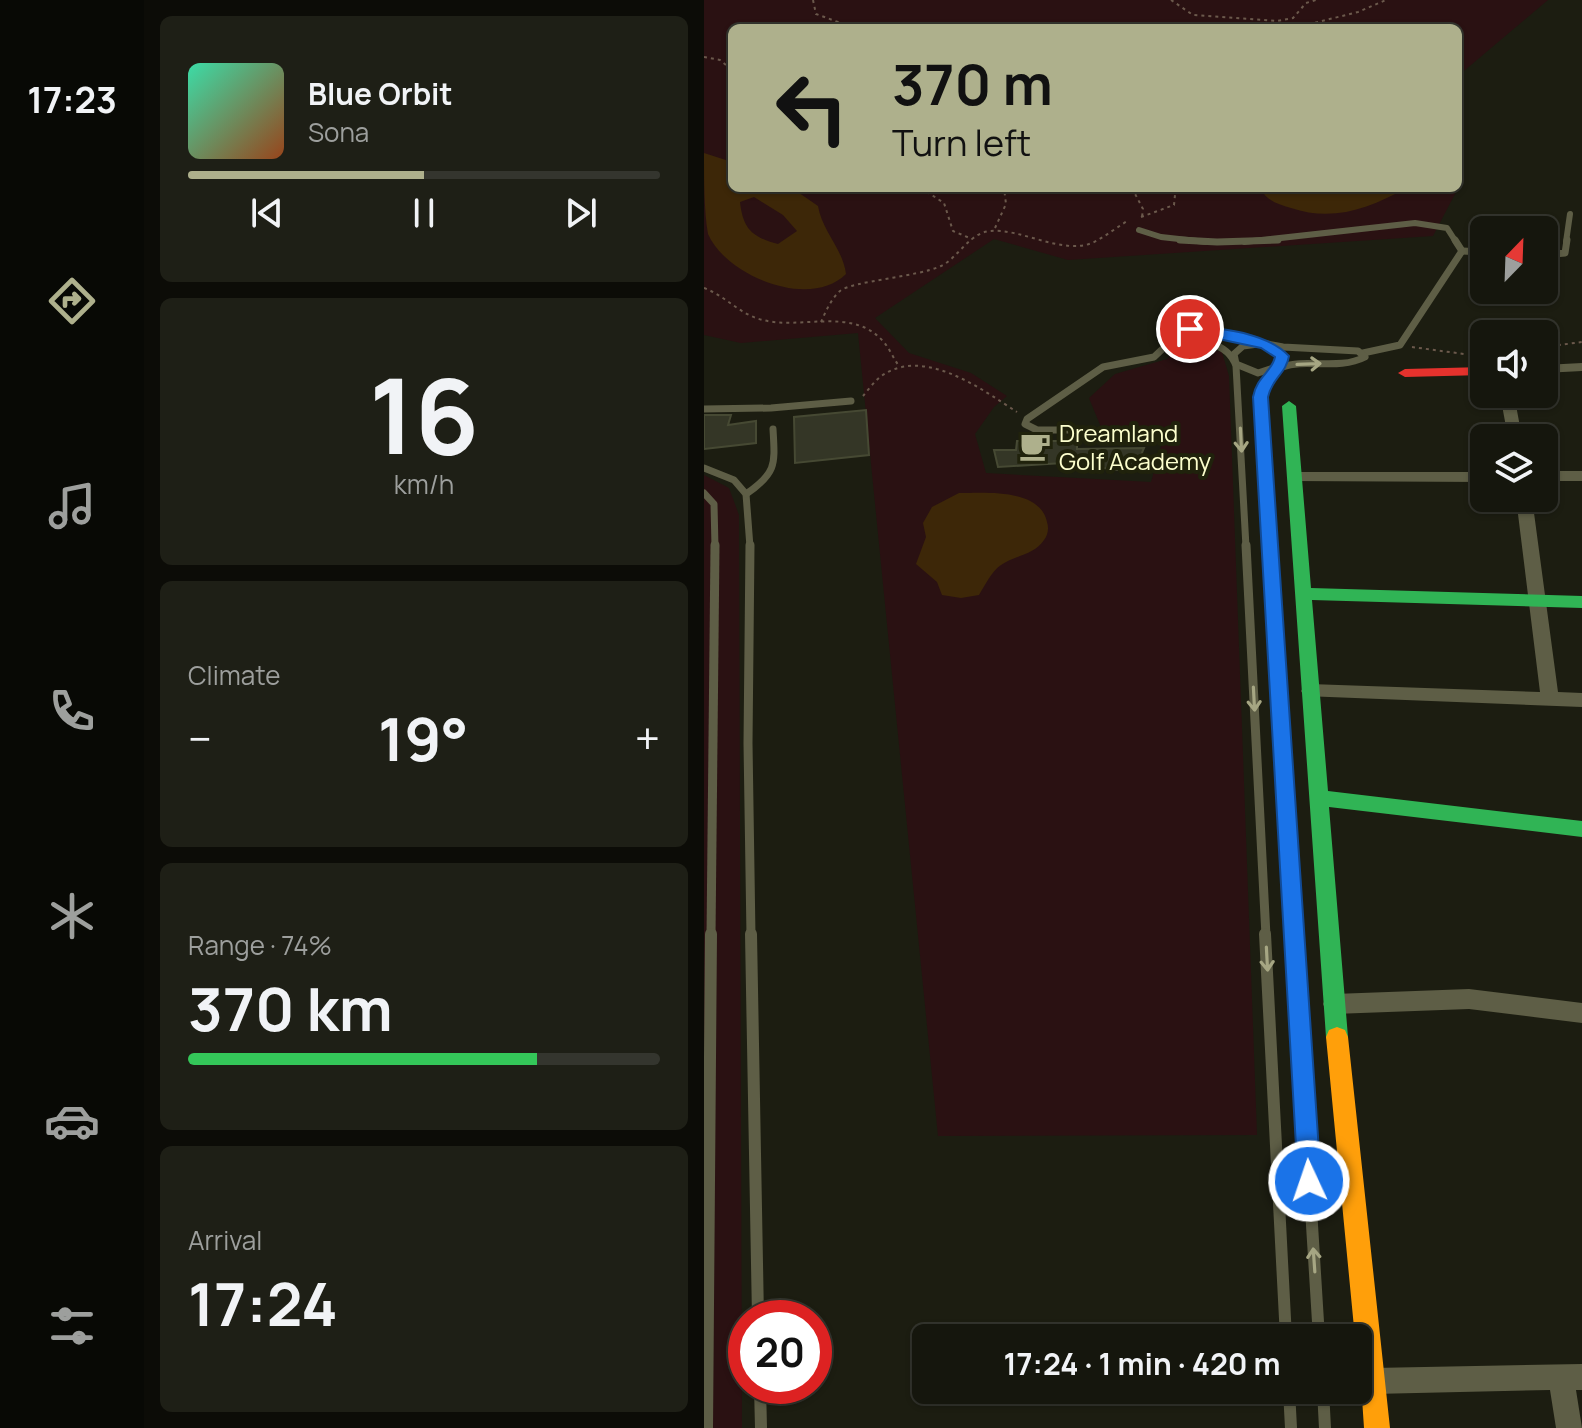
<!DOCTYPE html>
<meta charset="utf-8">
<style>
:root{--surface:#15160d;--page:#1e1f16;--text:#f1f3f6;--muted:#9d9f9d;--line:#34352e;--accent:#aeb08c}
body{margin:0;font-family:Manrope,sans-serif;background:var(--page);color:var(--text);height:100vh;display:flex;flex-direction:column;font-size:30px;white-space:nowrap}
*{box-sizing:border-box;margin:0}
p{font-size:26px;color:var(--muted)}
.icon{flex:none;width:44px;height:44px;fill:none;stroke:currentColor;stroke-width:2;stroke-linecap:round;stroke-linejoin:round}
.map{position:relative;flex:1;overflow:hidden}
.drawer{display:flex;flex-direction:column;gap:16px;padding:16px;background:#0c0c07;width:560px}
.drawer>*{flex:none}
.guide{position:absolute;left:24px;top:24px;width:734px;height:168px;border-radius:12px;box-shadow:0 2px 6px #0004,0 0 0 2px var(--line);background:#aeb08c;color:#111;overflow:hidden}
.needle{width:52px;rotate:23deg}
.buttons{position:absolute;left:766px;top:216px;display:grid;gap:16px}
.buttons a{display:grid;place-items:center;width:88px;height:88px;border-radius:12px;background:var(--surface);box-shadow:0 2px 6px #0004,0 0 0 2px var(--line);font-size:40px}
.speed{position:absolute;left:24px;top:1300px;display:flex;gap:16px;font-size:40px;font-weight:700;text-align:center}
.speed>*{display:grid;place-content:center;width:104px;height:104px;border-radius:50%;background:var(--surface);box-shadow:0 2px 6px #0004,0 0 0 2px var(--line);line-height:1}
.speed .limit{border:12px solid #d22;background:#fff;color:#111}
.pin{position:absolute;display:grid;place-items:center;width:68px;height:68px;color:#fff;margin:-34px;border:4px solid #fff;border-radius:50%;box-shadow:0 2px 8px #0007}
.me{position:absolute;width:88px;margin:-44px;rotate:357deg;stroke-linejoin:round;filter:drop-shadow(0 0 6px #0008)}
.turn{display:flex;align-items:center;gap:28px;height:168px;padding:0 32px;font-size:36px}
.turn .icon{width:104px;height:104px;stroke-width:2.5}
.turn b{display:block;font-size:56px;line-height:68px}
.big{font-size:60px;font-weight:700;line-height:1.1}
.drawer .widget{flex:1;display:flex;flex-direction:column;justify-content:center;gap:12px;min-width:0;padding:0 28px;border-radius:12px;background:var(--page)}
.drawer .dial{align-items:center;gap:0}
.dial b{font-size:104px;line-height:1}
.song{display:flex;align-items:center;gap:24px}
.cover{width:96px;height:96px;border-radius:12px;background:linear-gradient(135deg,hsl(160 70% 55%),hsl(20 70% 35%))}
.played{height:8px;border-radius:4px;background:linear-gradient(90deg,var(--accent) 50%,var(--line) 50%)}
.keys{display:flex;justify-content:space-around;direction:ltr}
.heat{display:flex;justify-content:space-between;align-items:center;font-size:44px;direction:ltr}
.charge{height:12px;border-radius:6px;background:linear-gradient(90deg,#34c759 74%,var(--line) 0)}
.trip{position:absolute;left:208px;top:1324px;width:460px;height:80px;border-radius:12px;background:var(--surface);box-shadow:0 2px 6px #0004,0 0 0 2px var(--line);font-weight:700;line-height:80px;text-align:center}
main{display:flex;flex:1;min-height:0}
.tabs{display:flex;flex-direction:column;width:144px;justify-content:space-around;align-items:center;background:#080905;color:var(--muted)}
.tabs .icon{width:56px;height:56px}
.tabs .active{color:var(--accent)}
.tabs b{font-size:36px;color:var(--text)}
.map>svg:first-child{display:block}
.green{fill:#2a1112}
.water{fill:#3d2708;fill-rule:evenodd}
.building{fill:#343626;stroke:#464933;stroke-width:2}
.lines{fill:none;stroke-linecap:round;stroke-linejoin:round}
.path{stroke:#6b594c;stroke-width:2;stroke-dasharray:3 4;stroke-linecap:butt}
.lane-far3{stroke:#5e5e46;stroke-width:6}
.lane-far2{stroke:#5e5e46;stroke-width:7}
.lane-far1{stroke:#5e5e46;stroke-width:9}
.lane{stroke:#5e5e46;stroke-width:12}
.street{fill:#5e5e46;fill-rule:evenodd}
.fast{fill:#30b455;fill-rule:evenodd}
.slow{fill:#ff9f0a;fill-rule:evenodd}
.jam{fill:#e5322d;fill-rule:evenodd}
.oneway{stroke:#a6a683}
.route{fill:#1a73e8;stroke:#114b97;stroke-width:2}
.labels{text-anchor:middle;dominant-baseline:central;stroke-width:8;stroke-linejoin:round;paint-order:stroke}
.poi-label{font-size:24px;fill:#fdffce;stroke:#20220c;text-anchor:start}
</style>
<main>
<nav class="tabs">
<b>17:23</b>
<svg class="icon active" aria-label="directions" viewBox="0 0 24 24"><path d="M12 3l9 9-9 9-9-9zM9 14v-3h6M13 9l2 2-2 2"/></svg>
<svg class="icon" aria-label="music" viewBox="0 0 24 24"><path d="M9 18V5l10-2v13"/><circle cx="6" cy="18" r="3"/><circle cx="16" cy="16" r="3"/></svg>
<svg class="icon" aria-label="phone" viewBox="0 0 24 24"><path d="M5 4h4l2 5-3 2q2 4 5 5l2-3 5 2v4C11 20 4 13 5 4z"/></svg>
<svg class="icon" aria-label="climate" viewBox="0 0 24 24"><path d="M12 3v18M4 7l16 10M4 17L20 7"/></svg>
<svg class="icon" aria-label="car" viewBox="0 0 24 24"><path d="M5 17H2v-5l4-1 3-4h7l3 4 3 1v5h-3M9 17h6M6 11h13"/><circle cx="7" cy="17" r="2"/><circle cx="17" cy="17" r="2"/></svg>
<svg class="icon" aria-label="filters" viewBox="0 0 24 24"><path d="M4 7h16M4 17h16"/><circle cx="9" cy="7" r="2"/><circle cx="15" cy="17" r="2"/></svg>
</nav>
<section class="drawer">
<div class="widget">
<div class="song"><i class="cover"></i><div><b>Blue Orbit</b><p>Sona</p></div></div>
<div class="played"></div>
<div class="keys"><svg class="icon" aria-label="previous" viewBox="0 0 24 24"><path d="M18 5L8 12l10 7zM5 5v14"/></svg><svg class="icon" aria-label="pause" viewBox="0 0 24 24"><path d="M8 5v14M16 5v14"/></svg><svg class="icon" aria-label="next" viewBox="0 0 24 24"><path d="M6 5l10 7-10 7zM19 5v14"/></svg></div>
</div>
<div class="widget dial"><b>16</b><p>km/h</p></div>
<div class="widget"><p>Climate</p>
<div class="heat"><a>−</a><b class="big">19°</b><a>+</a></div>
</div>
<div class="widget"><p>Range · 74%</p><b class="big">370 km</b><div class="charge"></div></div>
<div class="widget"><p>Arrival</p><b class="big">17:24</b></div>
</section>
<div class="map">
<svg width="878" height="1428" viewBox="0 0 878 1428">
<rect width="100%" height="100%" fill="#1c1d11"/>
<g class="green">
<polygon points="0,0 844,0 754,76 754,28 28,28 28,188 749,188 752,192 729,236 364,260 290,239 171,318 205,353 267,373 303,396 290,407 271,434 282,473 447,482 458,443 401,437 385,398 411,374 463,359 479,343 518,352 525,376 553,1135 234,1136 154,333 37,343 0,335"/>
<polygon points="0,475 25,488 35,515 38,1428 0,1428"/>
</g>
<g class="water">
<path d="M0 153 28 162V188H88L114 206C118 231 139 249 142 274 106 310 22 276 4 234 0 211 0 178 0 153ZM50 197 79 215 93 231 74 244C48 237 39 229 36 202Z"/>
<path d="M556 188H702C665 209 628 222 587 208 573 204 563 201 556 188Z"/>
<path d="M255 493C281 493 336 488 343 522 345 528 344 535 340 540 330 555 312 555 297 565 288 571 281 585 275 595L257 598 238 595 233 582 212 564 222 537 219 523 228 507Z"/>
</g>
<g class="building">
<polygon points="162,410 165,455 91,463 90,417"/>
<polygon points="0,415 27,415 24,425 52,421 52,443 0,449"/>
<polygon points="324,436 343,436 342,441 373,441 373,449 440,448 430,472 359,463 294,467 290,450 312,450 313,441 323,441"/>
</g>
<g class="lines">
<g class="path">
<polyline points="109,0 112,14 134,22 139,28"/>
<polyline points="467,0 489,15 573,21 589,18 602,3 612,0"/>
<polyline points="607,28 610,23 654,12 682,0"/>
<polyline points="0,57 16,60 28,70"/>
<polyline points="217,188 240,203 249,231 268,239"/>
<polyline points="428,188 439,209 438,217"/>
<polyline points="437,217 470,205 471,195 466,188"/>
<polyline points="291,228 302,204 300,188"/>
<path d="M0 288C22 296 36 315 59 320 97 330 147 307 178 340 185 347 189 358 195 366"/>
<path d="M117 322C122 311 127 299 136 291 148 281 213 277 237 266 254 258 265 233 286 231 317 228 358 255 388 243 401 237 413 227 425 220"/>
<polyline points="708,347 760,354"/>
<polyline points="840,347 878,342"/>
<path d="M159 396C164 390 170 382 176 377 219 345 277 389 313 412"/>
</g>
<g class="lane-far3">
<polyline points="435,230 457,237 502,242"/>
<polyline points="540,242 711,223 743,228 752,242"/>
<polyline points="862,242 866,214"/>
</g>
<g class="lane-far2">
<polyline points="476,240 513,242 574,240"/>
<polyline points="758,251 780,252"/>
<polyline points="840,255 861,253 863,240"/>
<polygon points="554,344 569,347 578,356 576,366 554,373 532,364 530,354 539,346"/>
<polyline points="659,353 696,345 758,251 751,240"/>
<polyline points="0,409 67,408 147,401"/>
<polyline points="379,430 333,430 321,424 323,419 399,367 450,357 469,339"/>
<polyline points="0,468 30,480 42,494 46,547"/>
<polyline points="0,493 10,504 11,547"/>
<path d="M42 494C73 473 71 464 69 429"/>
<path d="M542 547 532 366C524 341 492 339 469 339L474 333 486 329 579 347 654 351 661 357C623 377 570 341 556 397L565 547"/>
</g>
<g class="lane-far1">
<polyline points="46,545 44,743 47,936"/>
<polyline points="542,545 562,936"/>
<polyline points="565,545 590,936"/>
<polyline points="7,936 11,545"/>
</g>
<g class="lane">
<polyline points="47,934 54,1318"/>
<polyline points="561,934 582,1338"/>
<polyline points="590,934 615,1338"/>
<polyline points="56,1386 57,1428"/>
<polyline points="585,1390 587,1428"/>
<polyline points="619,1390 621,1428"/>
<polyline points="3,1428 7,934"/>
</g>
<g class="street">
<polygon points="878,363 878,371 840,373 840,365"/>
<polygon points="796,394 810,394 818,438 804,438"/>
<rect x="840" y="471" width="38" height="10"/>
<polygon points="591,472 780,472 780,482 586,481 586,473"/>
<polygon points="812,498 828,498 854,692 878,693 878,707 600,696 597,691 600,686 606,684 836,692"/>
<polygon points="765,989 878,1003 878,1023 765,1009 630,1014 622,1011 619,1004 622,997 630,994"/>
<polygon points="878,1364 878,1390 872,1390 878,1428 852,1428 846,1390 669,1394 660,1390 656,1381 660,1372 669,1368"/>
</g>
<polygon class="fast" points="585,401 592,406 607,588 878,596 878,608 608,600 624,791 878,821 878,837 625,807 644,1037 641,1044 633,1047 625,1044 622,1037 578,406"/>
<polygon class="slow" points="633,1027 641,1030 644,1037 686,1428 660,1428 654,1338 651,1338 622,1037 625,1030"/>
<polygon class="jam" points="780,367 780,375 701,377 694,373 701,369"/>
</g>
<defs><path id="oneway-shaft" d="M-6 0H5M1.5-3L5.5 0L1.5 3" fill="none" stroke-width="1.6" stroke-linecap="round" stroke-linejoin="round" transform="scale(2)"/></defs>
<g class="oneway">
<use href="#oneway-shaft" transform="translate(605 364) rotate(-2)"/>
<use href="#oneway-shaft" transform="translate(537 440) rotate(87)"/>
<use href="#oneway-shaft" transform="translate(550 699) rotate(87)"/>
<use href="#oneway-shaft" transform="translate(563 959) rotate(87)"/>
<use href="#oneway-shaft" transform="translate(610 1260) rotate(-94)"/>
</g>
<path class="route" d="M486 325C518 329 562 332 585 356 582 374 568 378 564 397L617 1181 614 1190 605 1193 597 1190 594 1181 549 397C553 376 568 372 571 357L557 348 481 332V326Z"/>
<defs>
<symbol id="cafe-bare" viewBox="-9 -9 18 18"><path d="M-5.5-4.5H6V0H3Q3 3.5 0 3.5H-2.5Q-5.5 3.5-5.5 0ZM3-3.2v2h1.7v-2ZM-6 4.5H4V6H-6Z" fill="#aeb08c" stroke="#20220c" stroke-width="2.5" paint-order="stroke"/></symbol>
</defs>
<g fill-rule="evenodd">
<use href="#cafe-bare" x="309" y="424" width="44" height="44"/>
</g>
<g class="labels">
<g class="poi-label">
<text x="355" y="432">Dreamland<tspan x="355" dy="28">Golf Academy</tspan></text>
</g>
</g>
</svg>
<div class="buttons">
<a><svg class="needle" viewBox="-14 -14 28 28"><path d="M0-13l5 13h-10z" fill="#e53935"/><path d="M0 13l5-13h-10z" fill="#9d9f9d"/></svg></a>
<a><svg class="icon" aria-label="sound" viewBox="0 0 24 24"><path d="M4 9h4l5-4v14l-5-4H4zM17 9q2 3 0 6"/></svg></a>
<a><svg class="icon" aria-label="layers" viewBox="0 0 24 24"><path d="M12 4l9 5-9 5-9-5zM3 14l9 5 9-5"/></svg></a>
</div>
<div class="speed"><div class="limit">20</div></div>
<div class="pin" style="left:486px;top:329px;background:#d93025"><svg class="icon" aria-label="arrive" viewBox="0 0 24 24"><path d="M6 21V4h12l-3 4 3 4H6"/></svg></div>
<svg class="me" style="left:605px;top:1181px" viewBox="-20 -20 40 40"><circle r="17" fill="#1a73e8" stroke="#fff" stroke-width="3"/><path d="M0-11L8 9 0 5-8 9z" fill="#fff"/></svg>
<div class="trip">17:24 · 1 min · 420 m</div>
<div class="guide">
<div class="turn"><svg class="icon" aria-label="left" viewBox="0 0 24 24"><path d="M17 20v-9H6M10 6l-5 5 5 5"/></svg><div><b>370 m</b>Turn left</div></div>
</div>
</div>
</main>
